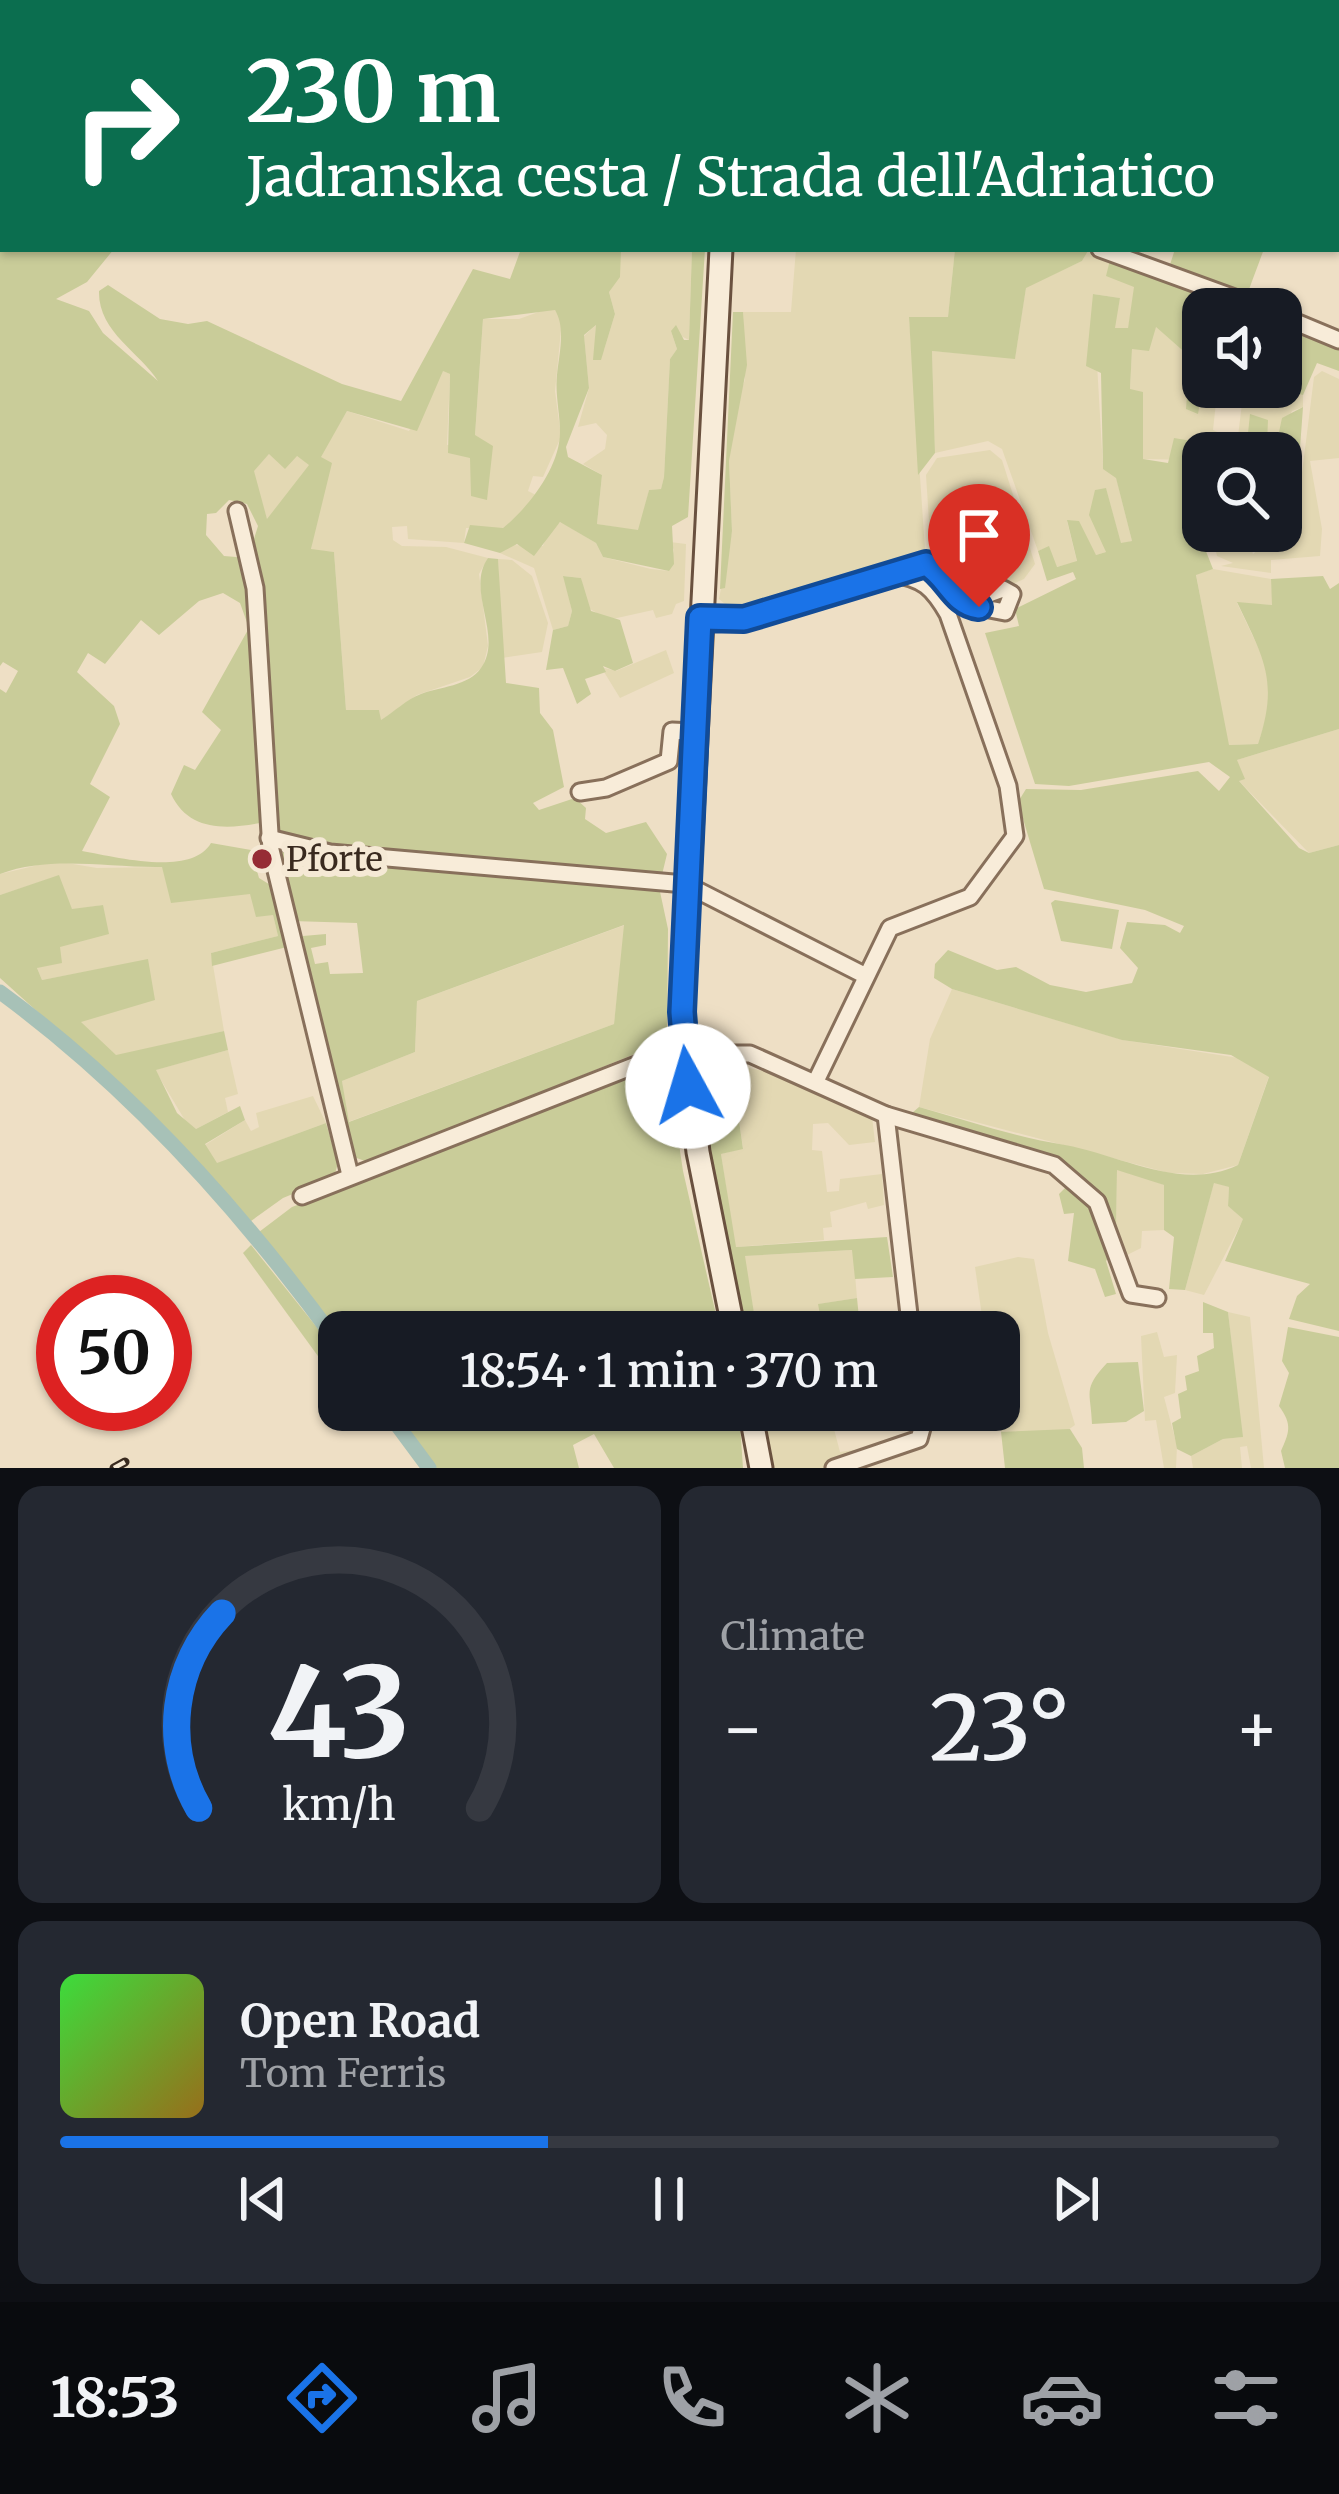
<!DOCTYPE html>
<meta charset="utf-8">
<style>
:root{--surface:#171b24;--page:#242831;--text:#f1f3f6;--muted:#9ea1a6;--line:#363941;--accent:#1a73e8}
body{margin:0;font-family:Merriweather,serif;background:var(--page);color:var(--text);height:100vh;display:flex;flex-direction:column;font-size:45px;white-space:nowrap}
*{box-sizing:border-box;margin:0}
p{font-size:39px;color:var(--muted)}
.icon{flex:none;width:66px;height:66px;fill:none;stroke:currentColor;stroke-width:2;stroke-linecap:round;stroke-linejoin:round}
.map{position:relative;height:1468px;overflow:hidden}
.drawer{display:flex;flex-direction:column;gap:18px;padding:18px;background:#0d0f14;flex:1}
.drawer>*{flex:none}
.hud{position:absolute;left:0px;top:0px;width:1341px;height:252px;box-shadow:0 3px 9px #0004;background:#0b6e4f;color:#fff;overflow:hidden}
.fabs{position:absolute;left:1182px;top:288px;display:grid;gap:24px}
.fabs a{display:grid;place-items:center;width:120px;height:120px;border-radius:24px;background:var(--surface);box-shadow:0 3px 9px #0004;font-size:60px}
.speed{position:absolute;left:36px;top:1275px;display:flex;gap:24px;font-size:60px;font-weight:700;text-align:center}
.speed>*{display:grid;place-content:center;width:156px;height:156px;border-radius:50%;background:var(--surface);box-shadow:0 3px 9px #0004;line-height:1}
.speed .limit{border:18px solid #d22;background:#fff;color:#111}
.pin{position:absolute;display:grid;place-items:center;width:102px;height:102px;color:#fff;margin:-123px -51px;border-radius:50% 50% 50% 0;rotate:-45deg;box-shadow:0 0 12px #0007}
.pin .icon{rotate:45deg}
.me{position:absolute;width:132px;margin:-66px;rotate:354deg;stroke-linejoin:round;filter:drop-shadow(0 0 9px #0008)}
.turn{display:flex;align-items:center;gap:42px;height:252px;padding:0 48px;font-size:54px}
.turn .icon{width:156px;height:156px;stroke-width:2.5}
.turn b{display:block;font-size:84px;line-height:102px}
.big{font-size:90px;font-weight:600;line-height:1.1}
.drawer .widget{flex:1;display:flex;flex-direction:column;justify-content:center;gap:18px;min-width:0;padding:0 42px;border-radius:24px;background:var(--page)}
.drawer .dial{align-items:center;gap:0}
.dial svg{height:312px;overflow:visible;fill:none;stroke:var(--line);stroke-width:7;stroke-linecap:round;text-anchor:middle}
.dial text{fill:var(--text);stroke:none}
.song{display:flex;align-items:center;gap:36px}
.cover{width:144px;height:144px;border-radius:18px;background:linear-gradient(135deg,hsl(120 70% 55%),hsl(40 70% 35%))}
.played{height:12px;border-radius:6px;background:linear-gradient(90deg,var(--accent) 40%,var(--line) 40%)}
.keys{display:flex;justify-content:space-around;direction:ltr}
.heat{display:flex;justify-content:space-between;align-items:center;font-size:66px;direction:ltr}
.drawer .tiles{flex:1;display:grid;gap:18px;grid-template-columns:1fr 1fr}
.widget:last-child{grid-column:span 2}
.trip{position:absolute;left:318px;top:1311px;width:702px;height:120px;border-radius:24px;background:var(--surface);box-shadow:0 3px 9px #0004;font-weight:600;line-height:120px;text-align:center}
.tabs{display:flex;height:192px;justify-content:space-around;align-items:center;background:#090b0e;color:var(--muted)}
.tabs .icon{width:84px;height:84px}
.tabs .current{color:var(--accent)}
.tabs b{font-size:54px;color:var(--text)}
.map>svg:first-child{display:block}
.farmland{fill:#e3d8b3}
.green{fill:#c9cc99;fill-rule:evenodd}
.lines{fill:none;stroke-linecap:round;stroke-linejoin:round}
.stream{stroke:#6d8f84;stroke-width:4.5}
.canal{stroke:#a7c1b7;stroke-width:15}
.minor-casing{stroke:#88705b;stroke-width:21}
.secondary-casing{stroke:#6a513f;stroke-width:27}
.minor{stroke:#f8ecd9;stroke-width:15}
.secondary{stroke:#f8ecd9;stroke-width:21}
.rail-casing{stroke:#392a1f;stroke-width:9}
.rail{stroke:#f5e9d5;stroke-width:4.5;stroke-dasharray:14;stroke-linecap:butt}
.route-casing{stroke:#114b97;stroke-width:30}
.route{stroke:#1a73e8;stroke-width:21}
.poi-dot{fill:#962c35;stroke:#f5e9d5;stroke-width:4.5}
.labels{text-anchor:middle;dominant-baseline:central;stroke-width:12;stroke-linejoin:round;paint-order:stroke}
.poi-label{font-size:33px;fill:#392a1f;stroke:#f5e9d5;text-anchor:start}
</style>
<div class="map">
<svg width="1339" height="1468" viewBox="0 0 1339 1468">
<rect width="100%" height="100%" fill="#eedfc5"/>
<g class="farmland">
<polygon points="621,249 692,249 689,340 671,331 677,349 670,359 664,477 661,489 649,490 639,531 597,524 602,475 583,464 605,449 607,435 596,423 578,427 589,388 584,336 596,325 595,353 604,350 615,314 609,292"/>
<polygon points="796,249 955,249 948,318 909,318 925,549 917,559 899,565 730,608 719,599 732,531 729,461 734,407 745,380 743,312 791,312"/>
<polygon points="1088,251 1110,260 1135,286 1128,329 1114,328 1120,298 1093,294 1103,468 1116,477 1132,541 1121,544 1106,489 1095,490 1106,552 1096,555 1067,521 1077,562 1056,567 1049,547 1038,551 1002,449 988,441 935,453 932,351 1015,358 1026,287 1082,261"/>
<polygon points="544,310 555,310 562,320 555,391 561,437 543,477 533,476 528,491 536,495 526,509 503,528 466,528 464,543 408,539 407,526 392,527 393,540 402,546 446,547 488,558 479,574 488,646 483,667 470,677 417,695 380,721 379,710 346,710 334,552 311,550 320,457 347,411 409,431 442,370 450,374 447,445 481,443 475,436 483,319 519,319"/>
<polygon points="1155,326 1190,357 1202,389 1228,387 1217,393 1213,430 1224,435 1222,453 1203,453 1203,486 1195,493 1195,460 1143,459 1143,393 1130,390 1132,348"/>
<polygon points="1281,367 1289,368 1289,392 1303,395 1303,407 1292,411 1277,446 1267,444 1251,415 1246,453 1236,453 1244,387 1281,387"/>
<polygon points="1322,371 1339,379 1339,458 1310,461 1322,529 1320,556 1271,560 1271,573 1221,566 1233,563 1217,556 1211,531 1246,531 1253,554 1259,549 1256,531 1281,531 1281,484 1294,484 1302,473 1314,377"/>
<polygon points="990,450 1002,460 1035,564 1024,579 970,603 931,552 926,475 937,458"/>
<polygon points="269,454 297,456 310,465 267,520 253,471"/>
<polygon points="561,522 596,543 603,557 651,569 669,571 674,550 670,542 686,544 684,601 676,604 672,614 656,618 653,610 608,620 587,607 581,578 564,576 572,611 568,626 553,630 534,568 500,553 509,545 543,546 548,531"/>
<polygon points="498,559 512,560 532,576 548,623 542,652 502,658"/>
<polygon points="1213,569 1271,579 1273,605 1237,603 1268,668 1271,704 1258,744 1228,745 1196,574"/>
<polygon points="666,650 674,673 620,698 601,667 616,671"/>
<polygon points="1339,729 1339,845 1309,853 1238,780 1237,760"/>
<polygon points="55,861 97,868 162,867 167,876 250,894 273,915 278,936 211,953 224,1031 116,1056 89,1031 80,1022 149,976 148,960 42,980 37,968 103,905 72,910 58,876 0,895 0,874"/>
<polygon points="625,925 614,1024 348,1122 342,1081 415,1052 417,1001"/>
<polygon points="952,989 1123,1040 1245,1059 1269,1076 1238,1165 1203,1174 1169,1173 919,1107 930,1039"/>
<polygon points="228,1050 238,1094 225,1098 228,1112 196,1129 189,1127 155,1070"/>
<polygon points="731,1064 767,1072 872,1117 875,1142 849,1145 828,1123 813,1124 812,1150 822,1151 827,1192 839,1191 840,1179 882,1174 884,1205 868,1209 866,1202 830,1212 832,1227 823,1228 824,1240 735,1247 721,1154 743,1148"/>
<polygon points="313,1096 326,1123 216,1164 205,1145 245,1120 251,1131 259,1127 256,1113"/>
<polygon points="1122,1169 1164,1185 1164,1230 1142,1231 1141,1248 1121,1258 1116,1231 1117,1170"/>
<polygon points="1214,1182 1229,1187 1228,1206 1244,1218 1204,1295 1185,1290"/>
<polygon points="853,1250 857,1298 819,1304 840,1332 757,1332 744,1256"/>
<polygon points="1018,1257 1034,1259 1048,1333 1075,1425 1065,1432 1001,1432 999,1332 970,1332 966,1322 982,1316 975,1267"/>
<polygon points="1228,1312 1250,1317 1264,1468 1251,1468 1247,1446 1240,1447 1242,1468 1193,1468 1191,1456 1223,1439 1242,1437"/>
<polygon points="1157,1332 1164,1357 1177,1355 1175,1393 1164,1397 1177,1446 1176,1468 1164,1468 1156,1420 1145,1421 1141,1336"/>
<polygon points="761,1410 829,1410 840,1452 854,1450 856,1456 826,1468 773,1468"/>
</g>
<g class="green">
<path d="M0 175 3 249H114L87 282 56 299 89 311 103 333 158 381C140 352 98 332 99 291L108 285 160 319 188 324 207 321 342 384 401 401 473 269 510 279 521 249H621L620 277 609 292 615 314 601 360H593L596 325 584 335 589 388 566 447 568 457 602 475 597 524 638 530 649 490 661 489 664 477 670 359 677 349 671 331 676 325 684 340H689L692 249H705L688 517 672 526 674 564 669 571 603 557 596 543 560 522 534 556 517 544 500 553 464 543 470 525 503 528C529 507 560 467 560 432 560 413 555 395 557 375 559 355 566 328 555 310L483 319 475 435 493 446 487 500 471 496 470 458 448 453 450 374 443 371 417 431 347 411 321 457 332 463 311 549 334 552 346 710H379L381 720C394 712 407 699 421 694 439 687 469 686 481 668 504 636 465 590 488 558L498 559 506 683 539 688 540 713 553 730 564 787 533 803 539 810 575 798 586 808 585 819 606 833 646 822 667 854 659 887 668 929 667 1041 407 1146 365 1161 351 1156 309 998 303 936 326 934V945L311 948 315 964 328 962 330 974 363 973 357 923 292 921 278 862 288 836 275 826 263 774 260 823C223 830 188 830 171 794L184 765 195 770 221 730 202 712 249 628 240 603 223 593 199 601 159 635 141 620 105 664 88 653 77 672 114 706 120 724 90 784 110 797 82 851C117 857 191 877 211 843L251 850 259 878 272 886 287 947 212 966 211 953 278 936 273 915 256 917 250 894 171 903 162 867C107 868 51 855 0 874V689L6 693 18 671 3 662 0 666ZM269 454 285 469 297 456 309 465 267 519 254 471ZM229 500 247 504 258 526 248 558 224 556 206 535 207 514 216 513ZM624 925 614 1024 349 1122 342 1081 415 1052 417 1001Z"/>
<polygon points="955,249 1088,251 1082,261 1026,288 1015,359 932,351 935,453 918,475 909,317 948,317"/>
<polygon points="1175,249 1264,249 1248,292 1169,268"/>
<path d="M1110 260 1241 306 1203 309V387H1210L1202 390 1198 414 1186 409 1190 357 1156 327 1149 351 1132 349 1130 389 1143 392V459L1168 463 1174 438 1198 442 1192 516 1213 569 1196 575 1229 745 1258 744C1279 681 1264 659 1237 602L1272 605 1271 579 1323 576 1330 589 1339 583V729L1237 760 1245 779 1239 781 1299 848 1309 853 1339 845V1331L1289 1319 1297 1296 1310 1284 1225 1261 1243 1219 1228 1206 1229 1187 1214 1183 1185 1290 1169 1289 1174 1237 1164 1230V1185L1117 1170 1116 1231 1044 1154 905 1119 919 1107C968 1121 1015 1137 1065 1145 1121 1155 1181 1192 1238 1165L1269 1077 1231 1055 1122 1040 952 989 934 978 935 964 948 950 997 970 1016 967 1050 985 1086 992 1132 983 1138 968 1120 948 1127 922 1165 925 1180 933 1184 926 1145 910 1044 889 1018 802 1026 789 1081 790 1198 771 1219 791 1230 777 1209 762 1069 786 1035 784 985 633 1019 626 1015 609 1076 579 1073 572 1047 581 1038 551 1049 546 1057 567 1077 561 1067 520 1079 521 1096 555 1106 552 1089 515 1095 490 1106 488 1121 543 1132 541 1116 478 1103 469 1101 373 1086 366 1093 294 1120 298 1115 328H1128L1134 287 1106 276Z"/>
<polygon points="733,312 743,312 747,365 729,461 732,531 725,588 720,589"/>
<polygon points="1281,322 1339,348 1339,371 1317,363 1303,395 1288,392 1289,369 1281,367"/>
<polygon points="1303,407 1299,462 1292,476 1281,479 1281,453 1246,453 1250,414 1268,420 1267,443 1276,446 1282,418"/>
<polygon points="563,576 581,578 591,611 620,620 633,663 615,671 603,666 606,672 585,679 591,694 577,704 563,668 546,670 553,630 568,626 572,611"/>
<polygon points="59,875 72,909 103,905 109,934 60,947 62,963 37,968 42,980 148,959 155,1000 81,1022 116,1055 224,1031 228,1050 156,1070 177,1113 196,1129 240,1106 245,1120 205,1144 217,1163 326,1123 338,1163 334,1177 283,1198 251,1221 159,1121 0,978 0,895"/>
<polygon points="1055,900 1119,910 1112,949 1061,941 1051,903"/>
<polygon points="716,1063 731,1064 743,1149 721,1154 736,1247 887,1237 893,1277 855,1279 852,1250 745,1256 757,1332 744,1332 698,1083 705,1067"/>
<polygon points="667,1064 683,1171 720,1332 634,1332 631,1324 609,1332 339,1333 259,1232 292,1207"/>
<polygon points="1072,1181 1086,1195 1112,1252 1106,1261 1116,1294 1105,1297 1095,1269 1068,1261 1074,1213 1064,1214 1059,1194"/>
<polygon points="251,1245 339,1355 339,1385 243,1253"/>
<polygon points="857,1298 859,1318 899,1314 902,1332 840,1332 837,1323 822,1325 818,1304"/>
<polygon points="1203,1302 1228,1312 1243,1437 1223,1439 1191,1456 1177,1449 1172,1423 1181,1418 1178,1394 1187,1390 1185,1376 1199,1371 1197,1356 1214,1348 1213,1333 1203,1333"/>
<path d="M1288 1327 1339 1337V1468H1285L1281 1451C1289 1433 1293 1425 1279 1406L1289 1373 1282 1361Z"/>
<path d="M1138 1362 1144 1411 1126 1422 1092 1424C1091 1391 1082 1390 1107 1363Z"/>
<polygon points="394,1410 566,1410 570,1423 586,1423 579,1410 618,1410 620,1427 665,1410 739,1410 743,1468 614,1468 594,1434 573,1445 579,1468 436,1468"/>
<polygon points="1070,1429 1082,1448 1084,1468 1005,1468 1001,1432"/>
</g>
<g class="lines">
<polyline class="stream" points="119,3 119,0"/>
<g class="canal">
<path d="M0 992C130 1087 244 1214 339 1345"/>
<polyline points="386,1410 429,1468"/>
</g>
<defs>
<g id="minor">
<polyline points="697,0 699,3"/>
<polyline points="1338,56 1339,56"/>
<polyline points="1100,249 1265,309"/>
<polyline points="1281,316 1339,340"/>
<polyline points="237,511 255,588 271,850 350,1175"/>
<polyline points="902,572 926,564 943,574 967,606 979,607 989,594 1003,589 1012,594 1005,612 979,607"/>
<path d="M700 618 744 619 893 574C923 578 933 588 948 614L1008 786 1015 836 970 897 890 928 816 1081"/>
<polyline points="580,792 606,788 669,761 672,731 693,732"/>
<polyline points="269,838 330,853 685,884 866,976"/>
<polyline points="886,1115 911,1332"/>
<polyline points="302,1196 664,1054 750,1054 886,1115 1054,1165 1097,1202 1131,1294 1157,1298"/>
<polyline points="834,1468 919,1439 927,1410"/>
</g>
<g id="secondary">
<polyline points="745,3 745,0"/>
<polyline points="721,249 682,1012 698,1152 734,1332"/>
<polyline points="750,1410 761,1468"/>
</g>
</defs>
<use href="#minor" class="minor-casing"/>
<use href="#secondary" class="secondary-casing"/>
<use href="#minor" class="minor"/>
<use href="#secondary" class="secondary"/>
<defs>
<polyline id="rail" points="114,1468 125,1462"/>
</defs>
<use href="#rail" class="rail-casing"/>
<use href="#rail" class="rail"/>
</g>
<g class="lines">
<defs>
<path id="route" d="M688 1086 682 1012 700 618 744 619 926 564C948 576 953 604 979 607"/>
</defs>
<use href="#route" class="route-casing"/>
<use href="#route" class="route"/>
</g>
<circle class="poi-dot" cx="262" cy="859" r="12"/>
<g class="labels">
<g class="poi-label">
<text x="286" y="859">Pforte</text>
</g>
</g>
</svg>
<div class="fabs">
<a><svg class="icon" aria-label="sound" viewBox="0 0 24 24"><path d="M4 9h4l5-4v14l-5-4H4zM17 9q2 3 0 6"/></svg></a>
<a><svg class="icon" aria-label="search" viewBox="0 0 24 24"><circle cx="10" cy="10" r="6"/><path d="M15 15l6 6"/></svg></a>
</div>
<div class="speed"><div class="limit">50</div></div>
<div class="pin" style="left:979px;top:607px;background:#d93025"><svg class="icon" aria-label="arrive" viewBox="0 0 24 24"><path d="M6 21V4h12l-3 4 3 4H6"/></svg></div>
<svg class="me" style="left:688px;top:1086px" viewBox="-20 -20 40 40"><circle r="19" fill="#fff"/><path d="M0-13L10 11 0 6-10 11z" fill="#1a73e8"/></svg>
<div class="trip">18:54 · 1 min · 370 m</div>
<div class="hud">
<div class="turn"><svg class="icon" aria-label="right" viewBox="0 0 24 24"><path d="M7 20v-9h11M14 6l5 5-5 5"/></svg><div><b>230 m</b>Jadranska cesta / Strada dell'Adriatico</div></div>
</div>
</div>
<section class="drawer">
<div class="tiles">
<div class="widget dial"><svg viewBox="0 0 100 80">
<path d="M14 69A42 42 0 1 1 86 69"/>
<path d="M14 69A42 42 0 0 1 20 19" stroke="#1a73e8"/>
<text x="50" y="56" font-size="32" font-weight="700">43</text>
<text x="50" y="72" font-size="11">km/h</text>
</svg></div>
<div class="widget"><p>Climate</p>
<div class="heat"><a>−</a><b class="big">23°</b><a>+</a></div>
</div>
<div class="widget">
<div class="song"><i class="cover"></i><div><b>Open Road</b><p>Tom Ferris</p></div></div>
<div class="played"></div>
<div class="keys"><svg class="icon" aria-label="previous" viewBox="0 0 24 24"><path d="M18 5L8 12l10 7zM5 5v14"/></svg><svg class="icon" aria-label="pause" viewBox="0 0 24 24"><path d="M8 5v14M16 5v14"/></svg><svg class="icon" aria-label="next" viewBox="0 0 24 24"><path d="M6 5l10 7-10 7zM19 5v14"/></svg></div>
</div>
</div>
</section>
<nav class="tabs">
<b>18:53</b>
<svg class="icon current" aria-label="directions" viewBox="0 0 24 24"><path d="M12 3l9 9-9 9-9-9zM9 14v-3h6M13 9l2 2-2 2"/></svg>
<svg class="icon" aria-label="music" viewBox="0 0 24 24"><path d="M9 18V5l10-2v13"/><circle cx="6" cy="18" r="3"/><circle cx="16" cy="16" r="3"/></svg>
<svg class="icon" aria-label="phone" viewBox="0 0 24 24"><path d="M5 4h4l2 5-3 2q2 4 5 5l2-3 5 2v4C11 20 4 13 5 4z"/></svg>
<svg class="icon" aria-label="climate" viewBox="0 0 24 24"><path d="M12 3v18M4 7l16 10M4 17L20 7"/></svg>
<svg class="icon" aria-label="car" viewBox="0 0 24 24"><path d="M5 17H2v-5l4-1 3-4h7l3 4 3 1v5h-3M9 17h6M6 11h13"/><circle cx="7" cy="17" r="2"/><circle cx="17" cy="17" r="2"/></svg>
<svg class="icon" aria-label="filters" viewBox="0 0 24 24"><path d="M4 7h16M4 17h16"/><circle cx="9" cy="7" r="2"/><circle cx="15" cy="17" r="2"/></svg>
</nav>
